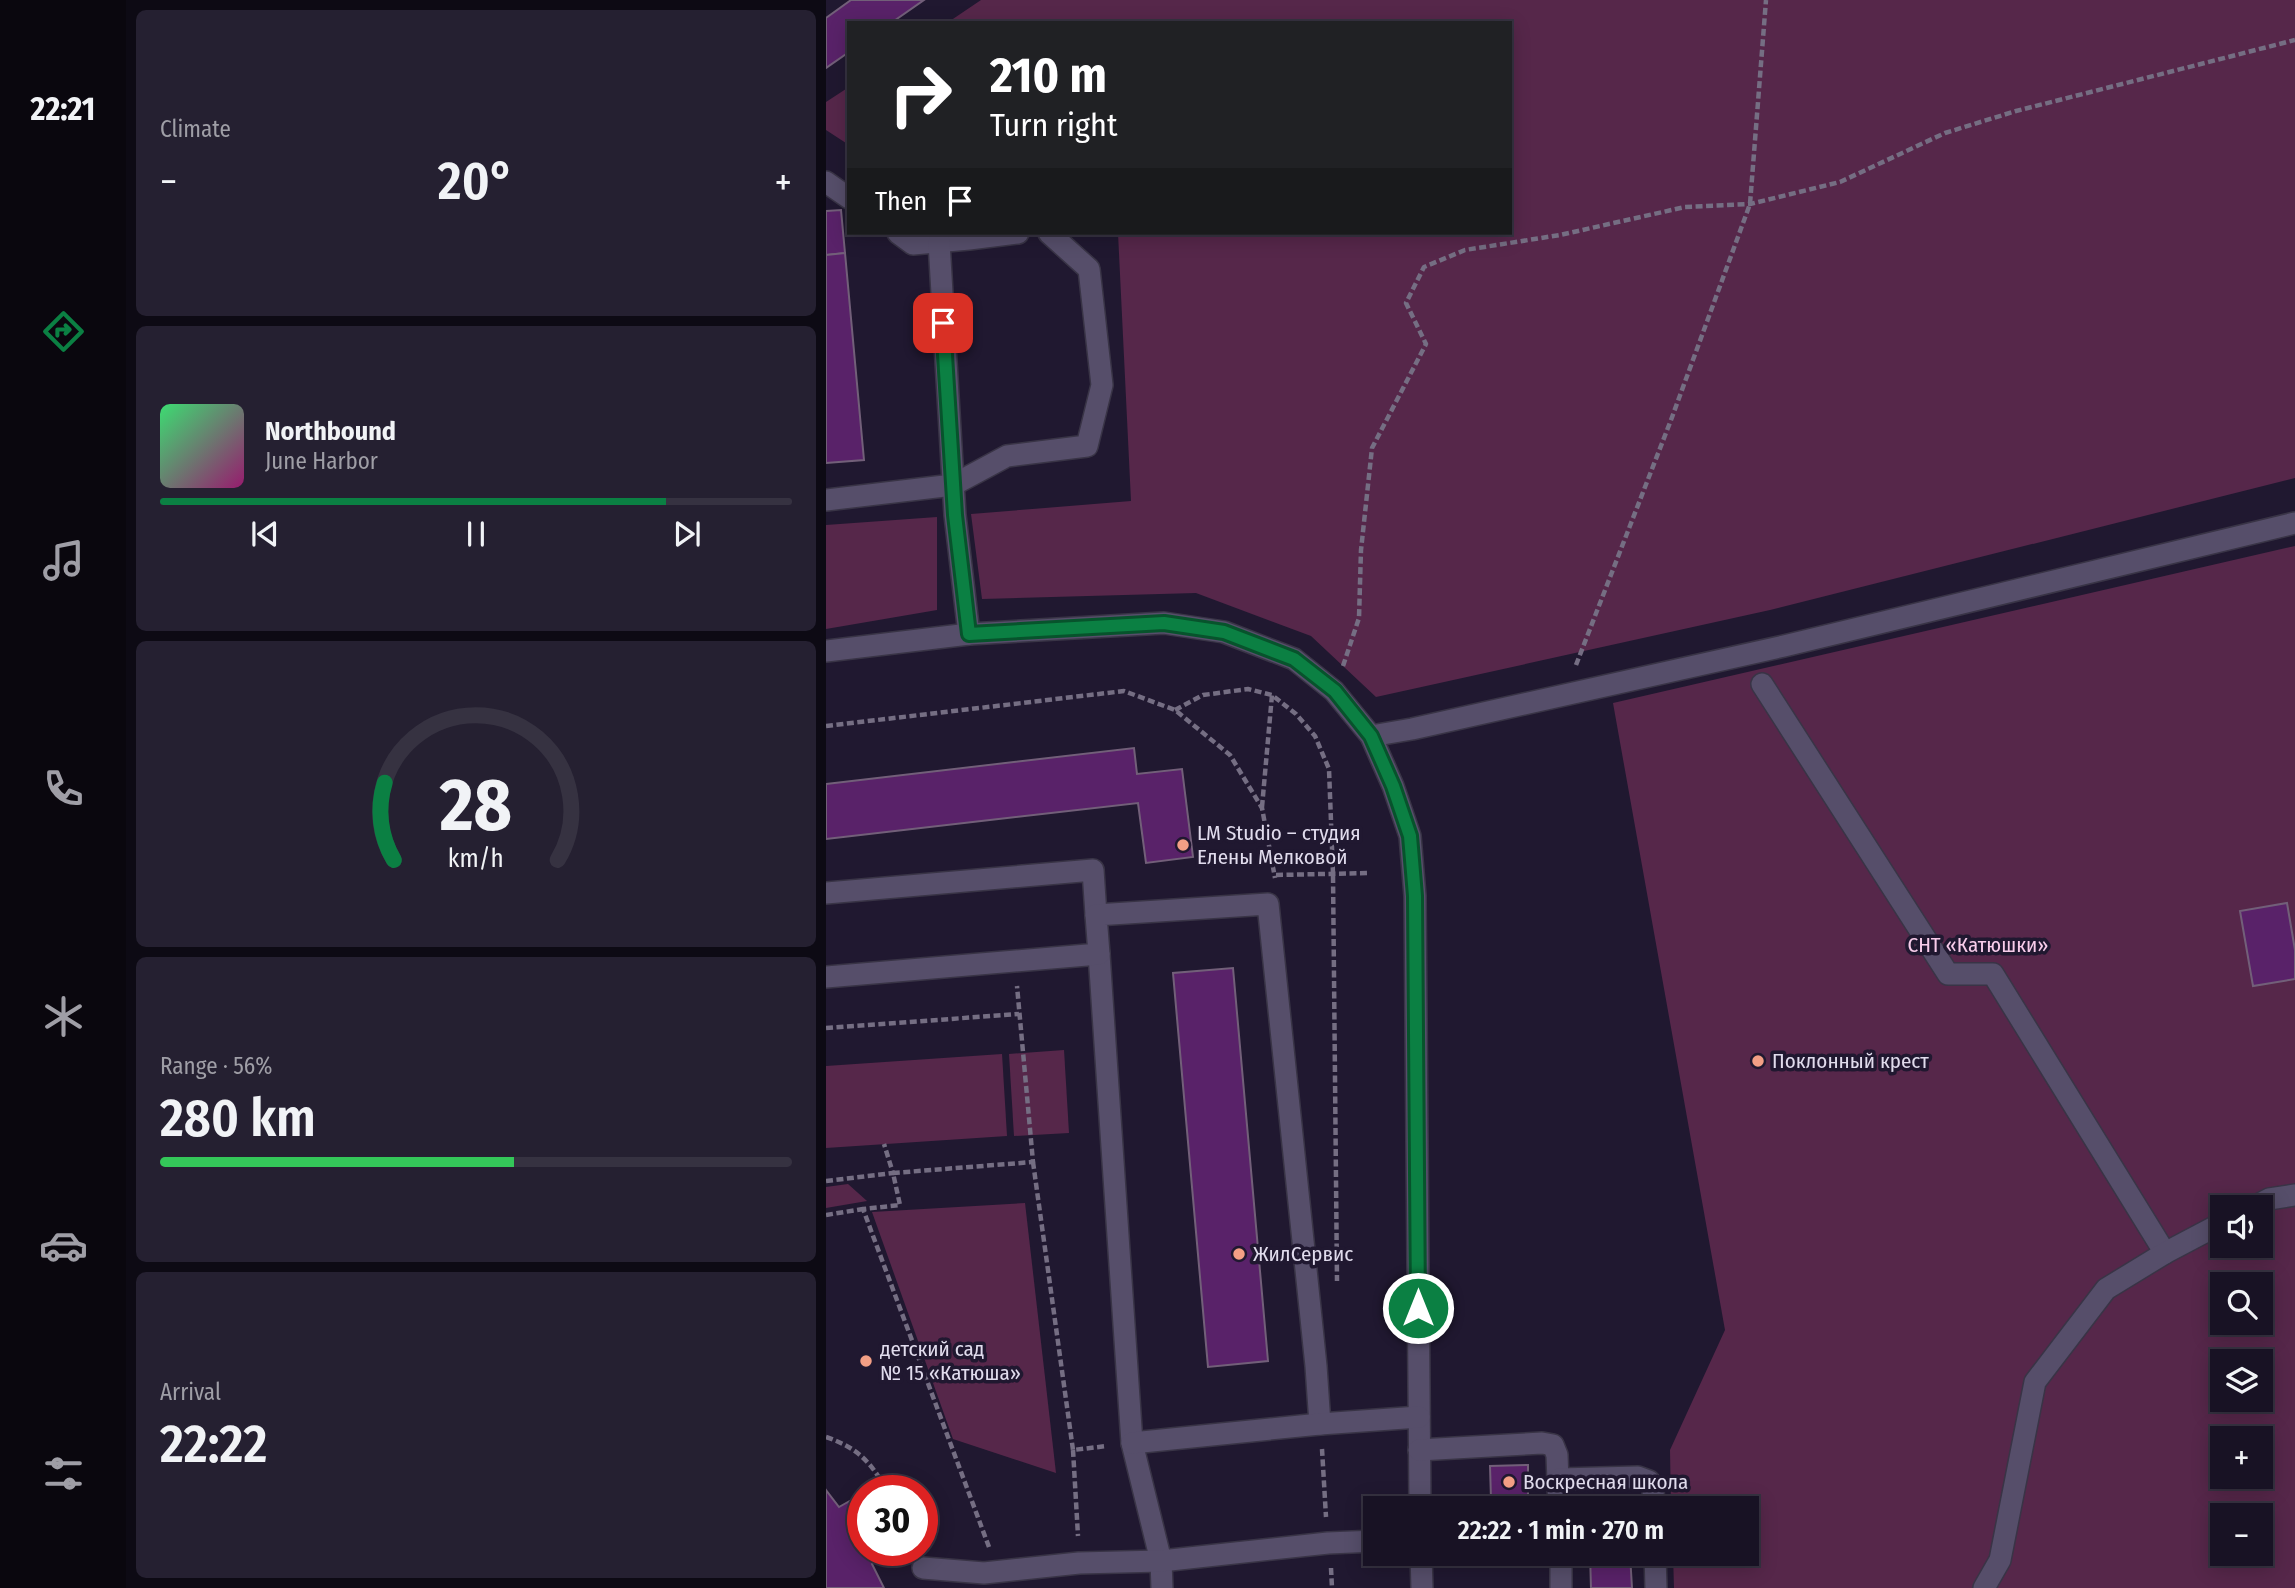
<!DOCTYPE html>
<meta charset="utf-8">
<style>
:root{--surface:#181224;--page:#252031;--text:#f1f3f6;--muted:#9f9ea6;--line:#363241;--accent:#0b8043}
body{margin:0;font-family:"Fira Sans Condensed",sans-serif;background:var(--page);color:var(--text);height:100vh;display:flex;flex-direction:column;font-size:26px;white-space:nowrap}
*{box-sizing:border-box;margin:0}
p{font-size:23px;color:var(--muted)}
.icon{flex:none;width:38px;height:38px;fill:none;stroke:currentColor;stroke-width:2;stroke-linecap:round;stroke-linejoin:round}
.map{position:relative;flex:1;overflow:hidden}
.sheet{display:flex;flex-direction:column;gap:10px;padding:10px;background:#0d0a14;width:700px}
.sheet>*{flex:none}
.top-card{position:absolute;left:21px;top:21px;width:665px;height:214px;border-radius:0px;box-shadow:0 4px 18px #0003,0 0 0 2px var(--line);background:#202124;color:#fff;overflow:hidden}
.controls{position:absolute;left:1384px;top:1195px;display:grid;gap:14px}
.controls a{display:grid;place-items:center;width:63px;height:63px;border-radius:0px;background:var(--surface);box-shadow:0 4px 18px #0003,0 0 0 2px var(--line);font-size:35px}
.speed{position:absolute;left:21px;top:1475px;display:flex;gap:14px;font-size:35px;font-weight:700;text-align:center}
.speed>*{display:grid;place-content:center;width:91px;height:91px;border-radius:50%;background:var(--surface);box-shadow:0 4px 18px #0003,0 0 0 2px var(--line);line-height:1}
.speed .limit{border:10px solid #d22;background:#fff;color:#111}
.pin{position:absolute;display:grid;place-items:center;width:60px;height:60px;color:#fff;margin:-30px;border-radius:14px;box-shadow:0 4px 10px #0006}
.me{position:absolute;width:77px;margin:-38px;rotate:0deg;stroke-linejoin:round;filter:drop-shadow(0 0 5px #0008)}
.turn{display:flex;align-items:center;gap:24px;height:147px;padding:0 28px;font-size:32px}
.turn .icon{width:91px;height:91px;stroke-width:2.5}
.turn b{display:block;font-size:49px;line-height:60px}
.then{display:flex;align-items:center;height:66px;padding:0 28px;background:#0003;gap:14px;font-size:26px}
.big{font-size:52px;font-weight:600;line-height:1.1}
.sheet .card{flex:1;display:flex;flex-direction:column;justify-content:center;gap:10px;min-width:0;padding:0 24px;border-radius:10px;background:var(--page)}
.sheet .dial{align-items:center;gap:0}
.dial svg{height:182px;overflow:visible;fill:none;stroke:var(--line);stroke-width:7;stroke-linecap:round;text-anchor:middle}
.dial text{fill:var(--text);stroke:none}
.song{display:flex;align-items:center;gap:21px}
.cover{width:84px;height:84px;border-radius:10px;background:linear-gradient(135deg,hsl(140 70% 55%),hsl(320 70% 35%))}
.played{height:7px;border-radius:4px;background:linear-gradient(90deg,var(--accent) 80%,var(--line) 80%)}
.keys{display:flex;justify-content:space-around;direction:ltr}
.heat{display:flex;justify-content:space-between;align-items:center;font-size:38px;direction:ltr}
.charge{height:10px;border-radius:5px;background:linear-gradient(90deg,#34c759 56%,var(--line) 0)}
.trip{position:absolute;left:537px;top:1496px;width:396px;height:70px;border-radius:0px;background:var(--surface);box-shadow:0 4px 18px #0003,0 0 0 2px var(--line);font-weight:600;line-height:70px;text-align:center}
main{display:flex;flex:1;min-height:0}
.tab-bar{display:flex;flex-direction:column;width:126px;justify-content:space-around;align-items:center;background:#0a070e;color:var(--muted)}
.tab-bar .icon{width:49px;height:49px}
.tab-bar .on{color:var(--accent)}
.tab-bar b{font-size:32px;color:var(--text)}
.map>svg:first-child{display:block}
.green{fill:#56274a;fill-rule:evenodd}
.building{fill:#592269;stroke:#725f79;stroke-width:2}
.lines{fill:none;stroke-linecap:round;stroke-linejoin:round}
.minor-casing{stroke:#393446;stroke-width:24}
.path{stroke:#756e83;stroke-width:4.5;stroke-dasharray:7 3.5;stroke-linecap:butt}
.minor{stroke:#564e6a;stroke-width:21}
.route-casing{stroke:#07532c;stroke-width:18}
.route{stroke:#0b8043;stroke-width:12}
.poi-dot{fill:#f39f85;stroke:#201830;stroke-width:2.5}
.labels{text-anchor:middle;dominant-baseline:central;stroke-width:7;stroke-linejoin:round;paint-order:stroke}
.poi-label{font-size:21px;fill:#e1dced;stroke:#201830;text-anchor:start}
.park-label{font-size:21px;fill:#f8ccea;stroke:#201830}
</style>
<main>
<nav class="tab-bar">
<b>22:21</b>
<svg class="icon on" aria-label="directions" viewBox="0 0 24 24"><path d="M12 3l9 9-9 9-9-9zM9 14v-3h6M13 9l2 2-2 2"/></svg>
<svg class="icon" aria-label="music" viewBox="0 0 24 24"><path d="M9 18V5l10-2v13"/><circle cx="6" cy="18" r="3"/><circle cx="16" cy="16" r="3"/></svg>
<svg class="icon" aria-label="phone" viewBox="0 0 24 24"><path d="M5 4h4l2 5-3 2q2 4 5 5l2-3 5 2v4C11 20 4 13 5 4z"/></svg>
<svg class="icon" aria-label="climate" viewBox="0 0 24 24"><path d="M12 3v18M4 7l16 10M4 17L20 7"/></svg>
<svg class="icon" aria-label="car" viewBox="0 0 24 24"><path d="M5 17H2v-5l4-1 3-4h7l3 4 3 1v5h-3M9 17h6M6 11h13"/><circle cx="7" cy="17" r="2"/><circle cx="17" cy="17" r="2"/></svg>
<svg class="icon" aria-label="filters" viewBox="0 0 24 24"><path d="M4 7h16M4 17h16"/><circle cx="9" cy="7" r="2"/><circle cx="15" cy="17" r="2"/></svg>
</nav>
<section class="sheet">
<div class="card"><p>Climate</p>
<div class="heat"><a>−</a><b class="big">20°</b><a>+</a></div>
</div>
<div class="card">
<div class="song"><i class="cover"></i><div><b>Northbound</b><p>June Harbor</p></div></div>
<div class="played"></div>
<div class="keys"><svg class="icon" aria-label="previous" viewBox="0 0 24 24"><path d="M18 5L8 12l10 7zM5 5v14"/></svg><svg class="icon" aria-label="pause" viewBox="0 0 24 24"><path d="M8 5v14M16 5v14"/></svg><svg class="icon" aria-label="next" viewBox="0 0 24 24"><path d="M6 5l10 7-10 7zM19 5v14"/></svg></div>
</div>
<div class="card dial"><svg viewBox="0 0 100 80">
<path d="M14 69A42 42 0 1 1 86 69"/>
<path d="M14 69A42 42 0 0 1 10 35" stroke="#0b8043"/>
<text x="50" y="56" font-size="32" font-weight="700">28</text>
<text x="50" y="72" font-size="11">km/h</text>
</svg></div>
<div class="card"><p>Range · 56%</p><b class="big">280 km</b><div class="charge"></div></div>
<div class="card"><p>Arrival</p><b class="big">22:22</b></div>
</section>
<div class="map">
<svg width="1469" height="1588" viewBox="0 0 1469 1588">
<rect width="100%" height="100%" fill="#201830"/>
<g class="green">
<polygon points="155,0 1469,0 1469,478 944,610 550,697 485,636 370,593 156,599 145,514 305,501 292,233 684,233 684,23 121,23"/>
<polygon points="23,87 23,145 0,130 0,102"/>
<polygon points="111,517 111,610 0,629 0,525"/>
<path d="M1469 546V1588H848L847 1554H920V1508H845L844 1450 899 1330 787 703ZM1396 1208H1435V1246H1396ZM1396 1284H1435V1323H1396ZM1396 1362H1435V1400H1396ZM1396 1438H1435V1477H1396ZM1396 1516H1435V1554H1396Z"/>
<polygon points="238,1050 243,1133 188,1136 183,1054"/>
<polygon points="176,1054 181,1136 0,1148 0,1066"/>
<polygon points="22,1184 41,1201 0,1208 0,1187"/>
<polygon points="199,1203 230,1473 127,1439 46,1212"/>
</g>
<g class="building">
<polygon points="25,0 98,0 65,23 23,23 23,52 0,68 0,18"/>
<polygon points="15,210 19,253 0,255 0,211"/>
<polygon points="19,253 38,460 0,463 0,255"/>
<polygon points="308,748 311,774 356,769 367,857 320,863 312,803 0,839 0,784"/>
<polygon points="1461,903 1469,950 1469,979 1427,986 1414,911"/>
<polygon points="407,968 442,1361 382,1367 347,973"/>
<polygon points="702,1465 702,1498 665,1499 664,1466"/>
<polygon points="0,1490 13,1507 29,1498 37,1510 37,1550 61,1550 62,1552 46,1564 58,1588 0,1588"/>
<polygon points="764,1554 804,1554 806,1588 765,1588"/>
</g>
<g class="lines">
<defs>
<g id="minor">
<polyline points="0,182 23,198"/>
<polyline points="72,233 87,244 143,239 192,233"/>
<polyline points="113,242 129,515 143,634"/>
<polyline points="0,500 127,485 181,456 261,446 276,385 263,269 223,233"/>
<polyline points="0,651 143,634 338,623 398,632 468,659 508,691 545,736 567,786 584,836 589,896 594,1508"/>
<polyline points="936,684 1122,974 1167,974 1339,1253"/>
<polyline points="545,736 586,729 958,646 1469,523"/>
<polyline points="0,893 267,870 270,915"/>
<polyline points="273,954 306,1443 335,1561 336,1588"/>
<polyline points="0,977 273,954 270,915 442,904 490,1366 494,1424"/>
<polyline points="1426,1208 1443,1199 1469,1195"/>
<polyline points="306,1443 494,1424 593,1417"/>
<polyline points="593,1450 716,1443 727,1445 731,1455 733,1508"/>
<polyline points="733,1479 812,1477 823,1481 827,1490 828,1508"/>
<polyline points="595,1554 596,1588"/>
<polyline points="735,1554 735,1588"/>
<polyline points="829,1554 830,1588"/>
<polyline points="97,1568 158,1573 253,1563 335,1561 502,1543 550,1541"/>
<polyline points="1158,1588 1174,1560 1209,1382 1280,1289 1339,1253 1396,1223"/>
</g>
</defs>
<use href="#minor" class="minor-casing"/>
<g class="path">
<polyline points="750,665 845,420 924,204 940,0"/>
<polyline points="517,666 533,618 535,550 546,448 600,344 580,303 598,267 639,250 734,235 859,207 924,204 1014,182 1119,133 1190,111 1469,40"/>
<polyline points="349,710 377,695 422,689 446,695 470,714 489,736 503,769 507,874 511,1281"/>
<polyline points="0,726 298,691 349,710 404,755 436,808 449,878"/>
<polyline points="436,807 446,695"/>
<polyline points="450,875 544,873"/>
<polyline points="0,1028 193,1014"/>
<polyline points="207,1162 247,1450 281,1446"/>
<polyline points="0,1181 67,1173 58,1144"/>
<polyline points="0,1215 37,1209"/>
<path d="M0 1437C32 1448 45 1462 61 1491"/>
<polyline points="496,1449 500,1517"/>
<polyline points="247,1450 252,1536"/>
<polyline points="163,1547 37,1209 74,1205 67,1173 207,1162 191,986"/>
<polyline points="505,1568 506,1588"/>
</g>
<use href="#minor" class="minor"/>
</g>
<g class="lines">
<defs>
<polyline id="route" points="117,323 129,515 143,634 338,623 398,632 468,659 509,691 545,736 567,786 584,836 589,896 592,1308"/>
</defs>
<use href="#route" class="route-casing"/>
<use href="#route" class="route"/>
</g>
<g class="poi-dot">
<circle cx="357" cy="845" r="7"/>
<circle cx="932" cy="1061" r="7"/>
<circle cx="413" cy="1254" r="7"/>
<circle cx="40" cy="1361" r="7"/>
<circle cx="683" cy="1482" r="7"/>
</g>
<g class="labels">
<g class="poi-label">
<text x="371" y="833">LM Studio – студия<tspan x="371" dy="24">Елены Мелковой</tspan></text>
<text x="946" y="1061">Поклонный крест</text>
<text x="427" y="1254">ЖилСервис</text>
<text x="54" y="1349">детский сад<tspan x="54" dy="24">№ 15 «Катюша»</tspan></text>
<text x="697" y="1482">Воскресная школа</text>
</g>
<g class="park-label">
<text x="1152" y="945">СНТ «Катюшки»</text>
</g>
</g>
</svg>
<div class="controls">
<a><svg class="icon" aria-label="sound" viewBox="0 0 24 24"><path d="M4 9h4l5-4v14l-5-4H4zM17 9q2 3 0 6"/></svg></a>
<a><svg class="icon" aria-label="search" viewBox="0 0 24 24"><circle cx="10" cy="10" r="6"/><path d="M15 15l6 6"/></svg></a>
<a><svg class="icon" aria-label="layers" viewBox="0 0 24 24"><path d="M12 4l9 5-9 5-9-5zM3 14l9 5 9-5"/></svg></a>
<a>+</a>
<a>−</a>
</div>
<div class="speed"><div class="limit">30</div></div>
<div class="pin" style="left:117px;top:323px;background:#d93025"><svg class="icon" aria-label="arrive" viewBox="0 0 24 24"><path d="M6 21V4h12l-3 4 3 4H6"/></svg></div>
<svg class="me" style="left:592px;top:1308px" viewBox="-20 -20 40 40"><circle r="17" fill="#0b8043" stroke="#fff" stroke-width="3"/><path d="M0-11L8 9 0 5-8 9z" fill="#fff"/></svg>
<div class="trip">22:22 · 1 min · 270 m</div>
<div class="top-card">
<div class="turn"><svg class="icon" aria-label="right" viewBox="0 0 24 24"><path d="M7 20v-9h11M14 6l5 5-5 5"/></svg><div><b>210 m</b>Turn right</div></div>
<div class="then">Then<svg class="icon" aria-label="arrive" viewBox="0 0 24 24"><path d="M6 21V4h12l-3 4 3 4H6"/></svg></div>
</div>
</div>
</main>
